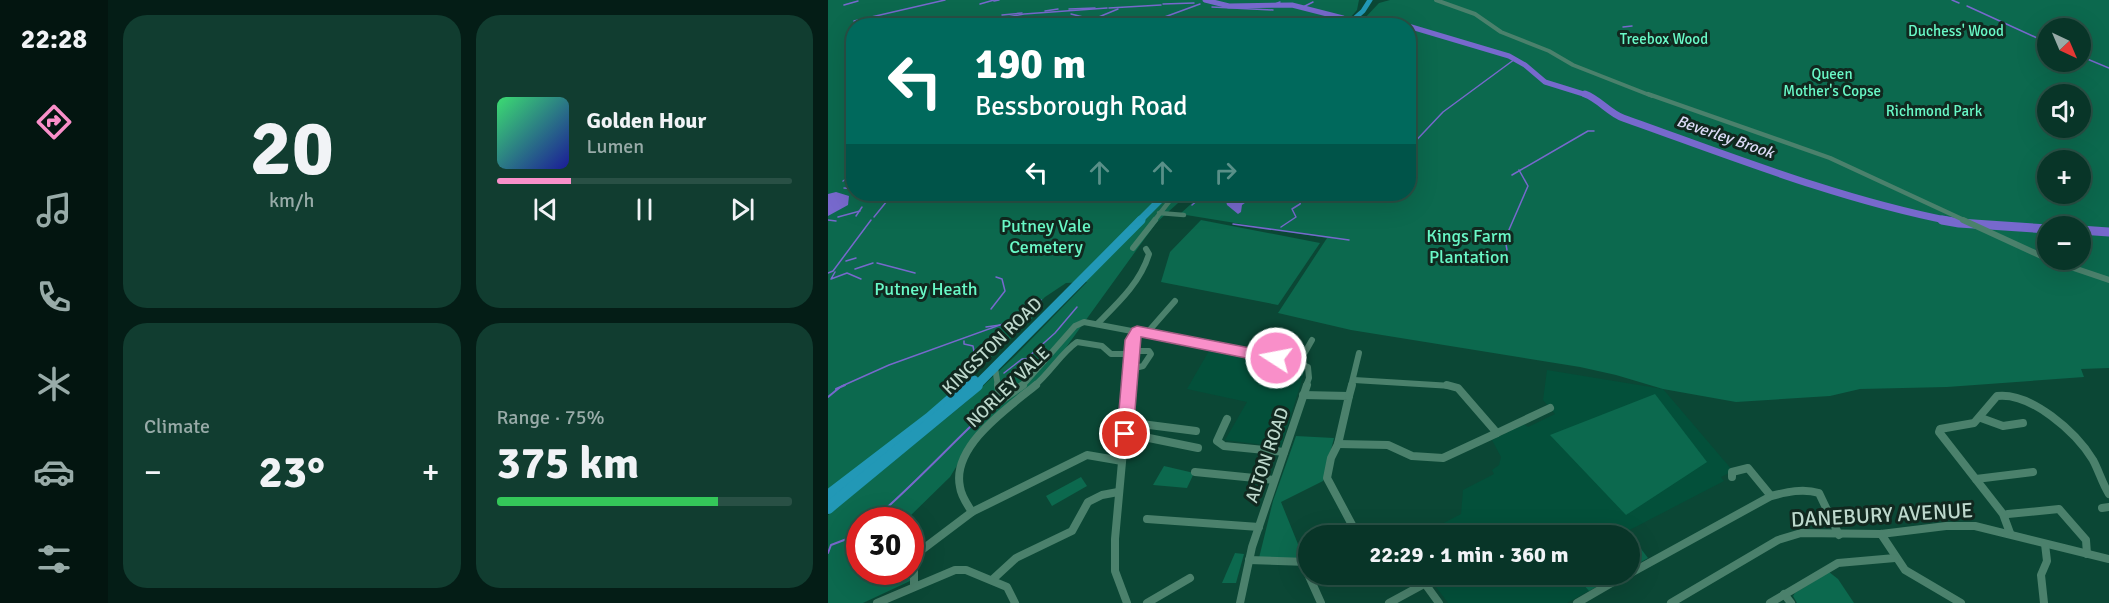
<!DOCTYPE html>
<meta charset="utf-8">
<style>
:root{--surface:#083528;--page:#113d30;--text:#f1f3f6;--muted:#98aba8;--line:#295045;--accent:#f98fc9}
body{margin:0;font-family:Signika,sans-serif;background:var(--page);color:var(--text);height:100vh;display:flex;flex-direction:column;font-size:22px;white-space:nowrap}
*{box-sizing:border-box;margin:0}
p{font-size:20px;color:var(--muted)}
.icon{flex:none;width:33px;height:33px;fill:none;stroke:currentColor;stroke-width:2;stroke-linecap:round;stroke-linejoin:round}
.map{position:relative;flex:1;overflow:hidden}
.side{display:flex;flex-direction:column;gap:15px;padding:15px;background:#041d16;width:720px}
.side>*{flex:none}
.banner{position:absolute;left:18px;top:18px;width:570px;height:183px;border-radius:24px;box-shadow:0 6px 24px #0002,0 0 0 2px var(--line);background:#00695c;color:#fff;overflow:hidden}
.needle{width:39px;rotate:136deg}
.controls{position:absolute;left:1209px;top:18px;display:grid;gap:12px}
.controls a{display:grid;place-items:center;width:54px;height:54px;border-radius:50%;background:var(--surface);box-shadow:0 6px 24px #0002,0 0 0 2px var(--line);font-size:30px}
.speed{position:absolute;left:18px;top:507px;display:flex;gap:12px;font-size:30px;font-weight:700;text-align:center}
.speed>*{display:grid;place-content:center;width:78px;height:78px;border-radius:50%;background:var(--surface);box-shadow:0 6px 24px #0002,0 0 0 2px var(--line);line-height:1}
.speed .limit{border:9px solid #d22;background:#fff;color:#111}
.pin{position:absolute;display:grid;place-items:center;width:51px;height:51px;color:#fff;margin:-26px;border:3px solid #fff;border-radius:50%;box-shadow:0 2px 6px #0007}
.me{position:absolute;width:66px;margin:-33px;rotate:281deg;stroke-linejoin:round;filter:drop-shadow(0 0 4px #0008)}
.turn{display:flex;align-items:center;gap:21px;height:126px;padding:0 30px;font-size:27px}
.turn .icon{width:78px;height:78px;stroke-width:2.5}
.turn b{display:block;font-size:42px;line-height:51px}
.lanes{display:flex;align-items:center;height:57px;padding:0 30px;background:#0003;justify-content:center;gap:30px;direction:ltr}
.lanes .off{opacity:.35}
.big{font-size:45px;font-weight:700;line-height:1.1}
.side .widget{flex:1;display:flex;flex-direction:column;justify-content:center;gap:9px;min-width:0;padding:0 21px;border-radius:24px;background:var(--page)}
.side .dial{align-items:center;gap:0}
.dial b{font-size:78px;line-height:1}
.song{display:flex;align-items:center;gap:18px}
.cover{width:72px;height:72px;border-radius:9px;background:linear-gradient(135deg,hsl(140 70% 55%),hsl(240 70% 35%))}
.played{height:6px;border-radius:3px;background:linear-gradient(90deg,var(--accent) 25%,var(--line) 25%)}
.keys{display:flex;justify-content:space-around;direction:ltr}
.heat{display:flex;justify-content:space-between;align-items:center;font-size:33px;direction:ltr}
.charge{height:9px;border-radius:4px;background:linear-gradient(90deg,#34c759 75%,var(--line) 0)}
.side .tiles{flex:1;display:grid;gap:15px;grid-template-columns:repeat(2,1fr)}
.trip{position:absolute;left:470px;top:525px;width:342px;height:60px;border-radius:30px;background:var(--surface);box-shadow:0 6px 24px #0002,0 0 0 2px var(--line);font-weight:700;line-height:60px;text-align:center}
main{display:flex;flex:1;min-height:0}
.menu{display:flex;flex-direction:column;width:108px;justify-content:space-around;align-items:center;background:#031510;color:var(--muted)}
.menu .icon{width:42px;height:42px}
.menu .on{color:var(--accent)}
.menu b{font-size:27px;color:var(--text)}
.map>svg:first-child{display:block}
.built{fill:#03503a}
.green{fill:#0c694e;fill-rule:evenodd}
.water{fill:#7769cd}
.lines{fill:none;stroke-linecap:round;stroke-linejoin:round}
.stream-far1{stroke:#7769cd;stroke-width:1.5}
.stream{stroke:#7769cd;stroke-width:2}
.river-far2{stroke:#7769cd;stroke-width:5}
.river-far1{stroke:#7769cd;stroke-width:7}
.river{stroke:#7769cd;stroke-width:9}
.minor-far3{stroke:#4b816c;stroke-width:4}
.minor-far2{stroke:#4b816c;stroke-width:4.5}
.minor-far1{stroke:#4b816c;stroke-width:6}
.minor{stroke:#4b816c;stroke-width:8}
.trunk-far3{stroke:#2298b6;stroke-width:5}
.trunk-far2{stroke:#2298b6;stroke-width:7}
.trunk-far1{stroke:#2298b6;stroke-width:9}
.trunk{stroke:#2298b6;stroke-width:12}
.route{fill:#f98fc9;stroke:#a25d83;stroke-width:1.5}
.labels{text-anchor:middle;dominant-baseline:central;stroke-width:6;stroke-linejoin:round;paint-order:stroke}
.far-park-label{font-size:15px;fill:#69f9c7;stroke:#11281f}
.far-water-label{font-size:16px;font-style:italic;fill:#dddcf7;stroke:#11281f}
.park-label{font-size:18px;fill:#69f9c7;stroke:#11281f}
.street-label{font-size:18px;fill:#bed9cd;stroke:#11281f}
.near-street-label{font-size:21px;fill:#bed9cd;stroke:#11281f}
</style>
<main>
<nav class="menu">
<b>22:28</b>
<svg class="icon on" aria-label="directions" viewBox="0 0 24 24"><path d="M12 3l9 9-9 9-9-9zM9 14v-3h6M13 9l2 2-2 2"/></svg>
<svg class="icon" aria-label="music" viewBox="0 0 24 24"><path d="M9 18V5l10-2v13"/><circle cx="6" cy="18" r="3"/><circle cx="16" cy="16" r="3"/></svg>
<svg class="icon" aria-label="phone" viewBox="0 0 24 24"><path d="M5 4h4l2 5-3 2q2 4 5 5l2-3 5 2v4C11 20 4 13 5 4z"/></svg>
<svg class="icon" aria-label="climate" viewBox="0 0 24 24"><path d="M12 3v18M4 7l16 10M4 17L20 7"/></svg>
<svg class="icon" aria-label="car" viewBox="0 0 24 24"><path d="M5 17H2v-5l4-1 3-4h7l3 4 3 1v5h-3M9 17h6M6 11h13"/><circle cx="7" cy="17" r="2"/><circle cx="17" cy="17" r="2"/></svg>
<svg class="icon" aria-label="filters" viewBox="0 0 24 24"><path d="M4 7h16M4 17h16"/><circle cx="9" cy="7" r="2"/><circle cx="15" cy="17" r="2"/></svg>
</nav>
<section class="side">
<div class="tiles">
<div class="widget dial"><b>20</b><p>km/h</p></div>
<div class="widget">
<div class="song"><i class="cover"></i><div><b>Golden Hour</b><p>Lumen</p></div></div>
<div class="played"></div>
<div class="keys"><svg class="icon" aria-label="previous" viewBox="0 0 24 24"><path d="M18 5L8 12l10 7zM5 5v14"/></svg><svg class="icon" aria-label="pause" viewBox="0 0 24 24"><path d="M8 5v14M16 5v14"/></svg><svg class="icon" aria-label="next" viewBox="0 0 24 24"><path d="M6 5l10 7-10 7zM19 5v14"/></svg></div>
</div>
<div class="widget"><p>Climate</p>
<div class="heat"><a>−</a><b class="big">23°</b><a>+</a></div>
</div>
<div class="widget"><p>Range · 75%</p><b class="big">375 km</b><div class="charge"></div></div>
</div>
</section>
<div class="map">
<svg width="1281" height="603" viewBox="0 0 1281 603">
<rect width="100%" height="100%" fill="#0b4735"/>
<g class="built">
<polygon points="382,349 471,367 477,370 453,447 397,440 419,402 359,389"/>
<polygon points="719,370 835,389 905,471 893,477 896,481 792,535 590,536 633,514 635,490 666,474 664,470 671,465 673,457 664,440 696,424 700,427 727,414 715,400"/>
<polygon points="599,575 747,575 761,591 739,603 620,603"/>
</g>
<g class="green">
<path d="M0 0H531L529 10 522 18 535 20 551 3 562 0H1281V368L1253 369 1256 377 1119 387 1032 389 1002 396 908 402 835 389 788 375 752 367 523 330 450 313 499 238 352 214 374 194H580V26H26V194H360L328 223 221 371 145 439 122 477 78 520H32V572H82V581L35 603H0V515L138 402 186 357 259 282 238 283 217 297 214 300 216 307 124 394 0 491ZM1220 28H1252V62H1220ZM1220 94H1252V128H1220ZM1220 160H1252V194H1220ZM1220 226H1252V260H1220Z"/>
<polygon points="373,220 492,243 450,305 333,282 342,252"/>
<polygon points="827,394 879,462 798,515 722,435"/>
<polygon points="468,436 506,438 495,481 453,502 476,559 431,558 445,501"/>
<polygon points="336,466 366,473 359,488 325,485"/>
<polygon points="253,477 259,486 224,506 218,496"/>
<polygon points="800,532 820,558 801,569 801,536 792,535"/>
<polygon points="407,553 416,554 408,583 394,583"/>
<polygon points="1001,572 1010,579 1026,603 969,603 965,596 967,593"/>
<polygon points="747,575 791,575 761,591"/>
</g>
<g class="water">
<polygon points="8,192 21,196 20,205 0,216 0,194"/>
<polygon points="403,194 425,194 424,198 414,205 413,212 410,214 399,205 397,197"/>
</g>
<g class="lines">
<g class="stream-far1">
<polyline points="1124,0 1131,3"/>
<polyline points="166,1 171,0"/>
<polyline points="152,4 166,0"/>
<polyline points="335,4 366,3"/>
<polyline points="447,4 452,2"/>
<polyline points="16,5 30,1"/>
<polyline points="1139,6 1220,43"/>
<polyline points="384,7 445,10"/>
<polyline points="475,7 485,2"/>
<polyline points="281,8 333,5"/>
<polyline points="241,9 267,8"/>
<polyline points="217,11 230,9"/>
<polyline points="243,14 283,24"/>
<polyline points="174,15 194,13"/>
<polyline points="325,18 328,17"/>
<polyline points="164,20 196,14 279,8"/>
<polyline points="26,21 117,0"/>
<polyline points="249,26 290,9"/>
<polyline points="307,26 323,19"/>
<polyline points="312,26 372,4"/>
<polyline points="795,27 804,26"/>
<polyline points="1252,56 1281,68"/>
<polyline points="581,148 615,112 687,59"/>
<polyline points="684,175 760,131 766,131"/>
<polyline points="15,181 24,175"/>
<polyline points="16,188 26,189"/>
<polyline points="61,199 65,194"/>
<polyline points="77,200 86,194"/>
<polyline points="39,201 44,194"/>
<polyline points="42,201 47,194"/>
<polyline points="364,205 377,194"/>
<polyline points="28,216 34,207"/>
<polyline points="10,217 32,211"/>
<polyline points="46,217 59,201"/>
<polyline points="0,220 8,221"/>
<polyline points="405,224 521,240"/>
<polyline points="453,227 468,217 464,209 472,204 475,194"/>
<polyline points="679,250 677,239 700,186 691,170"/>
<polyline points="657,260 676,252"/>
<polyline points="18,261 28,258"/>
<polyline points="49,263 87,273"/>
<polyline points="27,269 45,263"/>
<polyline points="7,272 3,279 19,273 33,279"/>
<polyline points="0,273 5,271 43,220"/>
<polyline points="163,309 177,291 174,279 168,277"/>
<polyline points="158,327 172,325"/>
<polyline points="136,341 136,344 145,346 149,367"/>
<polyline points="176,373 194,359 198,359 227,333 249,307"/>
<polyline points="14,386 61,365 194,317 213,300"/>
</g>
<g class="stream">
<polyline points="8,389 17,385"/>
<polyline points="0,397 11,388"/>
<path d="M45 520C88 483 125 442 166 404"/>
<polyline points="0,553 3,545 32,534"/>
</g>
<g class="river-far2">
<polyline points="377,0 401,6 464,5 515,18"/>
<polyline points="531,20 580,26"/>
<polyline points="580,26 681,56 697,65 717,82 762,96"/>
</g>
<path class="river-far1" d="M757 94C771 99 781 113 795 118 902 156 1010 199 1122 221"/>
<g class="river">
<polyline points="1114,220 1131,223 1220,229"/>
<polyline points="1252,230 1281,232"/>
</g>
<polyline class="minor-far3" points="608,0 647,14 673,32 721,51 745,65 824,96"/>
<g class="minor-far2">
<polyline points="820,94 1002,158 1138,221"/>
<polyline points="331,213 356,215"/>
<polyline points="326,221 347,194"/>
</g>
<g class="minor-far1">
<polyline points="1135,220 1220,259"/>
<polyline points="305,248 327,220"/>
<polyline points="1222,260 1281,280"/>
<path d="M269 324C290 303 312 283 321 254L318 249"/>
<polyline points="442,331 431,345 445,347 452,353 459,350 476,354 484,340"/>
<polyline points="319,333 347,301"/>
<polyline points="167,368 170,386"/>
<polyline points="303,369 315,366 323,354 321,351 304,351"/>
<polyline points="526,380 624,386"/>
<polyline points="194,386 247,326 256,322 468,362 480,367 481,378 478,386"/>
<path d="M206 386C222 373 233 353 249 342L274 346 283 354H304"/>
<polyline points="301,386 305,340 309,331"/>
<polyline points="523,386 531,353"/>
</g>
<g class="minor">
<polyline points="170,385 172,397 175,399 195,385"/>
<polyline points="475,395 521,396 510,444 503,458 499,478 530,536"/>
<polyline points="521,396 524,385"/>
<polyline points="1153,418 1175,426 1195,423"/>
<polyline points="399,419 389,441 396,446 456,452"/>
<polyline points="298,422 368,431"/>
<polyline points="669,433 722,408"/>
<polyline points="316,437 370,448"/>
<polyline points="510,444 560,445 584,456 615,458 669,433 630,388 619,385"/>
<polyline points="367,472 446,480"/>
<polyline points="904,477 904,472 920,468 943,496"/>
<polyline points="1148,479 1205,472"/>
<polyline points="1274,508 1281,507"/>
<path d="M144 512C139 504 133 496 132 487 123 446 181 407 208 385"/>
<polyline points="1180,514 1231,509 1258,540 1259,554"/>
<polyline points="319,519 431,527"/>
<path d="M1182 533 1175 514 1111 432 1112 429 1146 423 1169 396C1203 392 1248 432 1265 460 1271 471 1274 483 1281 494"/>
<polyline points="1053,534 1077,570 1133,603"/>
<polyline points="536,536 555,528 566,536"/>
<polyline points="421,560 480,562"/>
<polyline points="480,574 493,603"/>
<polyline points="590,574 611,603"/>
<path d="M801 574 943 496C959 492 975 488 991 493L1011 535"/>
<polyline points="164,580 188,558 244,531 260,502 274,495 290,492"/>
<polyline points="86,586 86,561 91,552 144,512 259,455 294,461"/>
<polyline points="956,594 963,603"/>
<polyline points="49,603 127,570 138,570 179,587 187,603"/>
<polyline points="299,603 287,571 287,539 301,385"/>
<polyline points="319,603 362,578"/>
<polyline points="412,603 424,547 479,385"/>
<polyline points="561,603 596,584"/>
<polyline points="749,603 799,574"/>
<polyline points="843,603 950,540 973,533 1053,534 1118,526 1147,526 1281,559"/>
<polyline points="942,603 1010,563 1067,558"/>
<polyline points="1216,603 1213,575 1219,561 1217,544"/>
</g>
<polyline class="trunk-far3" points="518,26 535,11 542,0"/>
<polyline class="trunk-far2" points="311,221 338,194"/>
<g class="trunk-far1">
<polyline points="139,386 146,380"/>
<polyline points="148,386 313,220"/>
</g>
<g class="trunk">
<polyline points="0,496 102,418 140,385"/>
<polyline points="0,508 149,385"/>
</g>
</g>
<polygon class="route" points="309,326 448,353 456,358 448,364 313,337 305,434 303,439 297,441 291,439 289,434 297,340 304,328"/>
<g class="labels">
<g class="far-park-label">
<text x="1128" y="31">Duchess' Wood</text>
<text x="836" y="39">Treebox Wood</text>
<text x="1004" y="74">Queen<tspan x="1004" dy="17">Mother's Copse</tspan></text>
<text x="1106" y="111">Richmond Park</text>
</g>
<g class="far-water-label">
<text transform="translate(897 137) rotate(19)">Beverley Brook</text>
</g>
<g class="park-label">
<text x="218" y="226">Putney Vale<tspan x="218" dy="21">Cemetery</tspan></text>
<text x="641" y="236">Kings Farm<tspan x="641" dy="21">Plantation</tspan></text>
<text x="98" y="289">Putney Heath</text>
</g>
<g class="street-label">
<text transform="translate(164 346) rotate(-44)">KINGSTON ROAD</text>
<text transform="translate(180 387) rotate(-44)">NORLEY VALE</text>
<text transform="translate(439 455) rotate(-71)">ALTON ROAD</text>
</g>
<g class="near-street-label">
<text transform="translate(1054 515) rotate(-3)">DANEBURY AVENUE</text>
</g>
</g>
</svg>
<div class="controls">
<a><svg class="needle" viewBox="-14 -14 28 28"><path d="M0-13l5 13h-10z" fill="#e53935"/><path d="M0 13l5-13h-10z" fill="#98aba8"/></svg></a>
<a><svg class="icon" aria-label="sound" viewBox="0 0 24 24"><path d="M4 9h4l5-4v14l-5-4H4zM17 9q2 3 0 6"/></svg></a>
<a>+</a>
<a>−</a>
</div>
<div class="speed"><div class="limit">30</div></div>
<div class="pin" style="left:297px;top:434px;background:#d93025"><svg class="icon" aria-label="arrive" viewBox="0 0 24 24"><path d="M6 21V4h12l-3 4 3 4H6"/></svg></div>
<svg class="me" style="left:448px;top:358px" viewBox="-20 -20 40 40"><circle r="17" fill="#f98fc9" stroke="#fff" stroke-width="3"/><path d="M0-11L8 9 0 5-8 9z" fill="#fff"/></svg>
<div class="trip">22:29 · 1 min · 360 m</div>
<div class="banner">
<div class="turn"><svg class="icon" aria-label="left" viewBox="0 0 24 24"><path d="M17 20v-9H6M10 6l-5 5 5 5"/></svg><div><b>190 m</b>Bessborough Road</div></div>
<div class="lanes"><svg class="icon" aria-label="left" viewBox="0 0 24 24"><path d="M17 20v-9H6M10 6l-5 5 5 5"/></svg><svg class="icon off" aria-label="ahead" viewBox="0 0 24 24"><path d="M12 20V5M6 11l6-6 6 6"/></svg><svg class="icon off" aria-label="ahead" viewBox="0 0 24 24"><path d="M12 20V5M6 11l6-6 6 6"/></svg><svg class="icon off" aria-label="right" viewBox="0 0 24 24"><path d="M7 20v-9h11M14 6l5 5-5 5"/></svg></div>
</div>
</div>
</main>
